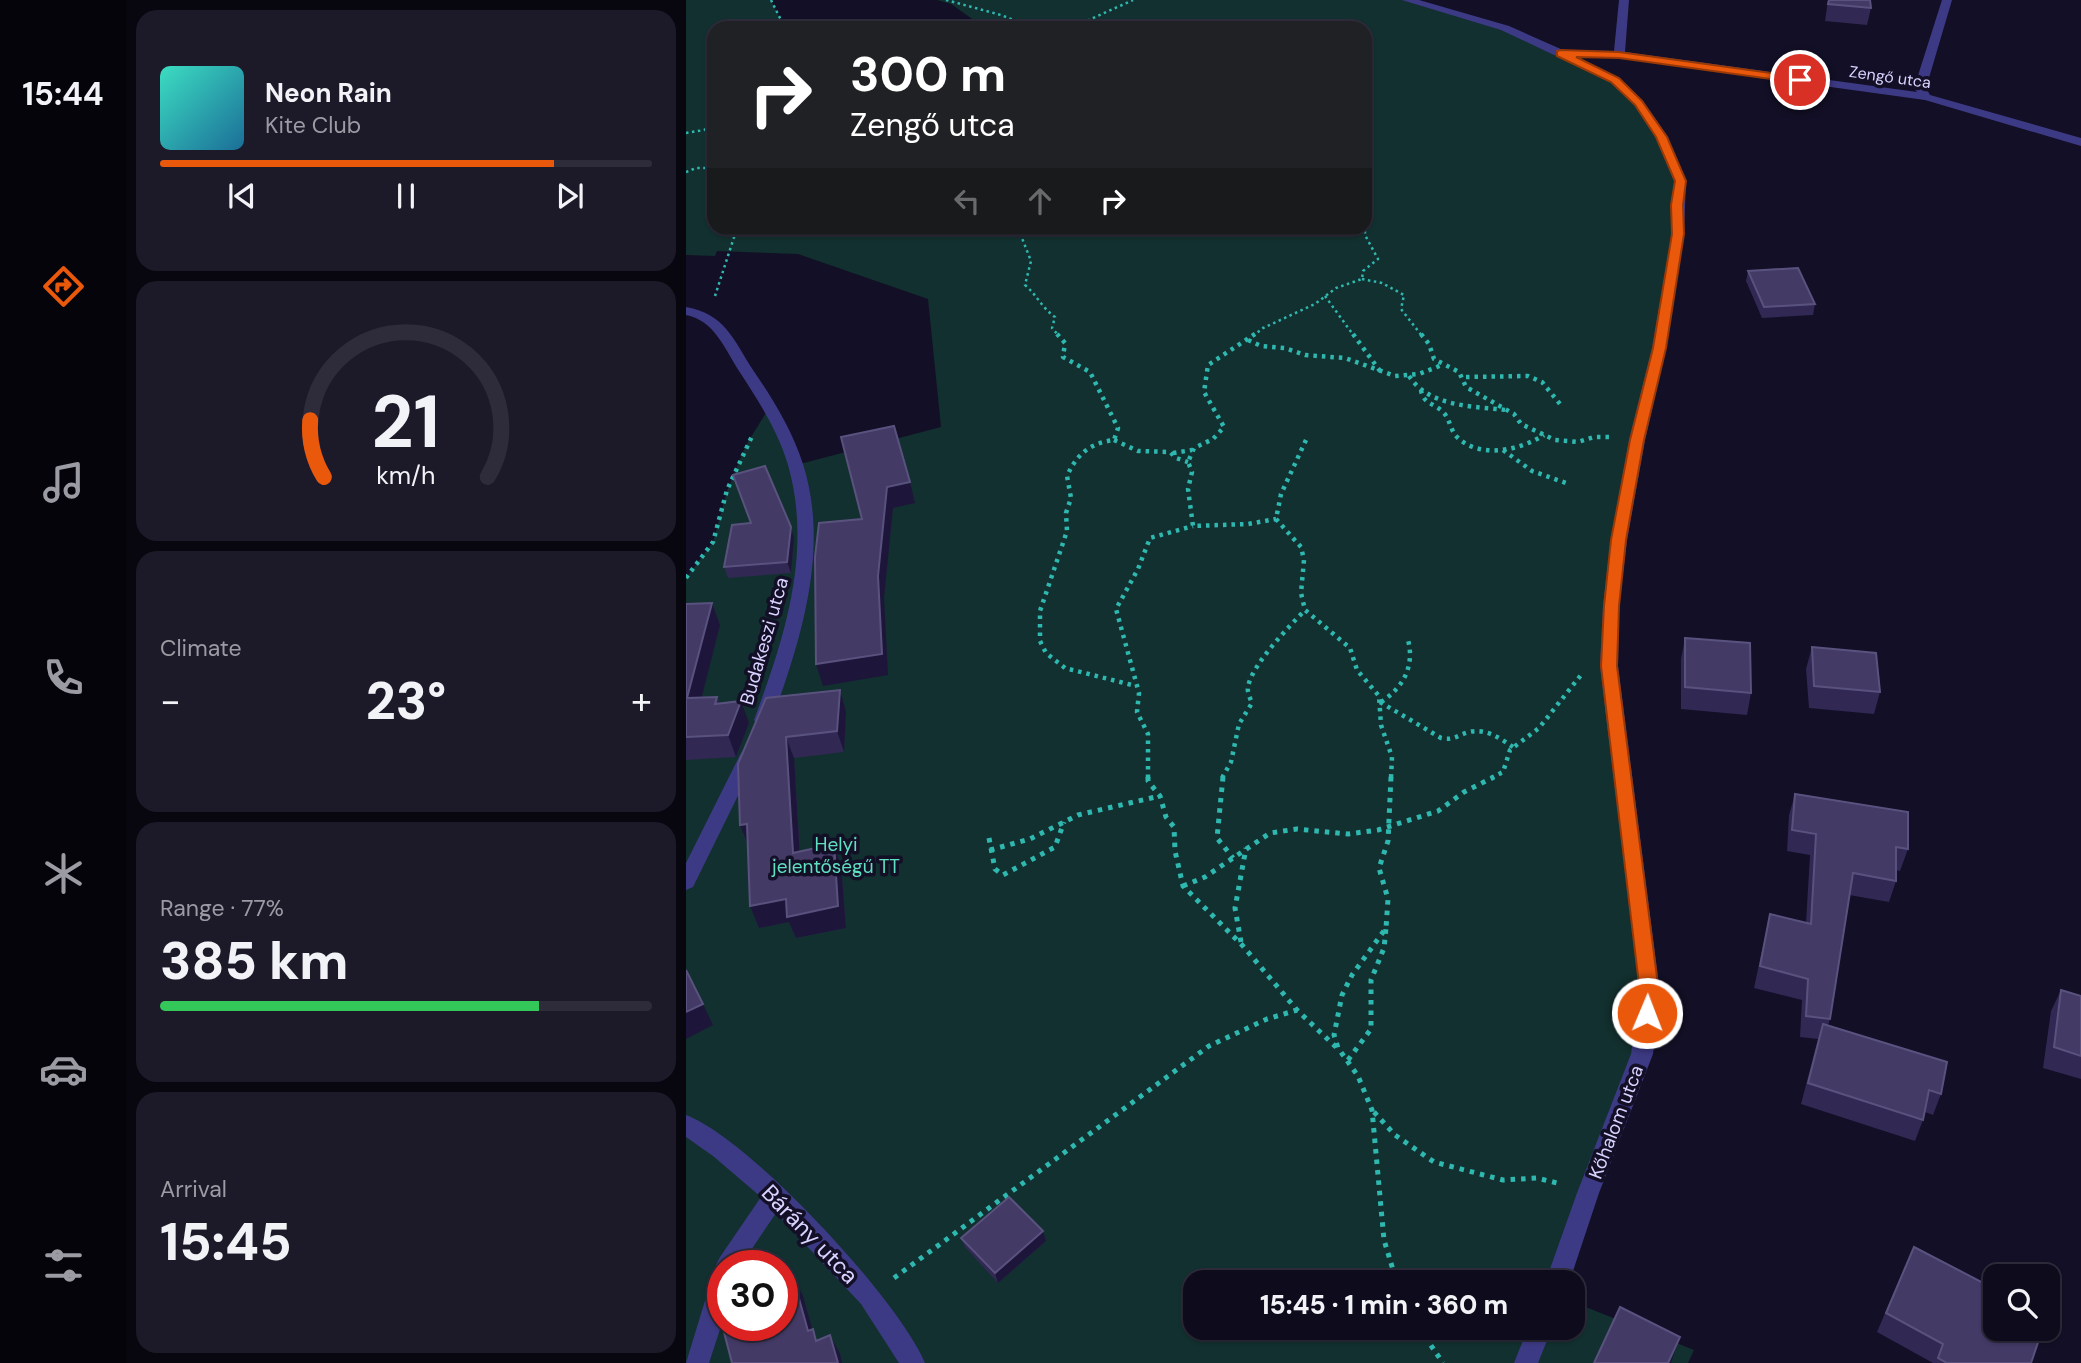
<!DOCTYPE html>
<meta charset="utf-8">
<style>
:root{--surface:#0e0b1c;--page:#1c1929;--text:#f1f3f6;--muted:#9b9ba3;--line:#2e2b3b;--accent:#ea580c}
body{margin:0;font-family:"DM Sans",sans-serif;background:var(--page);color:var(--text);height:100vh;display:flex;flex-direction:column;font-size:26px;white-space:nowrap}
*{box-sizing:border-box;margin:0}
p{font-size:23px;color:var(--muted)}
.icon{flex:none;width:38px;height:38px;fill:none;stroke:currentColor;stroke-width:2;stroke-linecap:round;stroke-linejoin:round}
.map{position:relative;flex:1;overflow:hidden}
.drawer{display:flex;flex-direction:column;gap:10px;padding:10px;background:#08060f;width:560px}
.drawer>*{flex:none}
.guide{position:absolute;left:21px;top:21px;width:665px;height:214px;border-radius:21px;box-shadow:0 2px 5px #0004,0 0 0 2px var(--line);background:#202124;color:#fff;overflow:hidden}
.tools{position:absolute;left:1297px;top:1264px;display:grid;gap:14px}
.tools a{display:grid;place-items:center;width:77px;height:77px;border-radius:14px;background:var(--surface);box-shadow:0 2px 5px #0004,0 0 0 2px var(--line);font-size:35px}
.speed{position:absolute;left:21px;top:1250px;display:flex;gap:14px;font-size:35px;font-weight:700;text-align:center}
.speed>*{display:grid;place-content:center;width:91px;height:91px;border-radius:50%;background:var(--surface);box-shadow:0 2px 5px #0004,0 0 0 2px var(--line);line-height:1}
.speed .limit{border:10px solid #d22;background:#fff;color:#111}
.pin{position:absolute;display:grid;place-items:center;width:60px;height:60px;color:#fff;margin:-30px;border:4px solid #fff;border-radius:50%;box-shadow:0 2px 7px #0007}
.me{position:absolute;width:77px;margin:-38px;rotate:1deg;stroke-linejoin:round;filter:drop-shadow(0 0 5px #0008)}
.turn{display:flex;align-items:center;gap:24px;height:147px;padding:0 28px;font-size:32px}
.turn .icon{width:91px;height:91px;stroke-width:2.5}
.turn b{display:block;font-size:49px;line-height:60px}
.lanes{display:flex;align-items:center;height:66px;padding:0 28px;background:#0003;justify-content:center;gap:35px;direction:ltr}
.lanes .off{opacity:.35}
.big{font-size:52px;font-weight:800;line-height:1.1}
.drawer .widget{flex:1;display:flex;flex-direction:column;justify-content:center;gap:10px;min-width:0;padding:0 24px;border-radius:21px;background:var(--page)}
.drawer .dial{align-items:center;gap:0}
.dial svg{height:182px;overflow:visible;fill:none;stroke:var(--line);stroke-width:7;stroke-linecap:round;text-anchor:middle}
.dial text{fill:var(--text);stroke:none}
.song{display:flex;align-items:center;gap:21px}
.cover{width:84px;height:84px;border-radius:10px;background:linear-gradient(135deg,hsl(170 70% 55%),hsl(200 70% 35%))}
.played{height:7px;border-radius:4px;background:linear-gradient(90deg,var(--accent) 80%,var(--line) 80%)}
.keys{display:flex;justify-content:space-around;direction:ltr}
.heat{display:flex;justify-content:space-between;align-items:center;font-size:38px;direction:ltr}
.charge{height:10px;border-radius:5px;background:linear-gradient(90deg,#34c759 77%,var(--line) 0)}
.trip{position:absolute;left:497px;top:1270px;width:402px;height:70px;border-radius:21px;background:var(--surface);box-shadow:0 2px 5px #0004,0 0 0 2px var(--line);font-weight:800;line-height:70px;text-align:center}
main{display:flex;flex:1;min-height:0}
.dock{display:flex;flex-direction:column;width:126px;justify-content:space-around;align-items:center;background:#06040b;color:var(--muted)}
.dock .icon{width:49px;height:49px}
.dock .on{color:var(--accent)}
.dock b{font-size:32px;color:var(--text)}
.map>svg:first-child{display:block}
.green{fill:#12302f;fill-rule:evenodd}
.lines{fill:none;stroke-linecap:round;stroke-linejoin:round}
.path-far2{stroke:#2fb8b0;stroke-width:2.5;stroke-dasharray:2.5 3.5;stroke-linecap:butt}
.path-far1{stroke:#2fb8b0;stroke-width:4.5;stroke-dasharray:3.5 5;stroke-linecap:butt}
.path{stroke:#2fb8b0;stroke-width:5;stroke-dasharray:4.5 6;stroke-linecap:butt}
.minor{fill:#3d3a85;fill-rule:evenodd}
.wall{fill:#312854}
.shaded-wall{fill:#1d163a}
.building{fill:#433a66;stroke:#5a527e;stroke-width:2}
.route{fill:#ea580c;stroke:#983908;stroke-width:2}
.labels{text-anchor:middle;dominant-baseline:central;stroke-width:7;stroke-linejoin:round;paint-order:stroke}
.far-street-label{font-size:16px;fill:#d9d4ff;stroke:#130f26}
.street-label{font-size:19px;fill:#d9d4ff;stroke:#130f26}
.park-label{font-size:19px;fill:#5fe0c0;stroke:#130f26}
.near-street-label{font-size:23px;fill:#d9d4ff;stroke:#130f26}
</style>
<main>
<nav class="dock">
<b>15:44</b>
<svg class="icon on" aria-label="directions" viewBox="0 0 24 24"><path d="M12 3l9 9-9 9-9-9zM9 14v-3h6M13 9l2 2-2 2"/></svg>
<svg class="icon" aria-label="music" viewBox="0 0 24 24"><path d="M9 18V5l10-2v13"/><circle cx="6" cy="18" r="3"/><circle cx="16" cy="16" r="3"/></svg>
<svg class="icon" aria-label="phone" viewBox="0 0 24 24"><path d="M5 4h4l2 5-3 2q2 4 5 5l2-3 5 2v4C11 20 4 13 5 4z"/></svg>
<svg class="icon" aria-label="climate" viewBox="0 0 24 24"><path d="M12 3v18M4 7l16 10M4 17L20 7"/></svg>
<svg class="icon" aria-label="car" viewBox="0 0 24 24"><path d="M5 17H2v-5l4-1 3-4h7l3 4 3 1v5h-3M9 17h6M6 11h13"/><circle cx="7" cy="17" r="2"/><circle cx="17" cy="17" r="2"/></svg>
<svg class="icon" aria-label="filters" viewBox="0 0 24 24"><path d="M4 7h16M4 17h16"/><circle cx="9" cy="7" r="2"/><circle cx="15" cy="17" r="2"/></svg>
</nav>
<section class="drawer">
<div class="widget">
<div class="song"><i class="cover"></i><div><b>Neon Rain</b><p>Kite Club</p></div></div>
<div class="played"></div>
<div class="keys"><svg class="icon" aria-label="previous" viewBox="0 0 24 24"><path d="M18 5L8 12l10 7zM5 5v14"/></svg><svg class="icon" aria-label="pause" viewBox="0 0 24 24"><path d="M8 5v14M16 5v14"/></svg><svg class="icon" aria-label="next" viewBox="0 0 24 24"><path d="M6 5l10 7-10 7zM19 5v14"/></svg></div>
</div>
<div class="widget dial"><svg viewBox="0 0 100 80">
<path d="M14 69A42 42 0 1 1 86 69"/>
<path d="M14 69A42 42 0 0 1 8 44" stroke="#ea580c"/>
<text x="50" y="56" font-size="32" font-weight="700">21</text>
<text x="50" y="72" font-size="11">km/h</text>
</svg></div>
<div class="widget"><p>Climate</p>
<div class="heat"><a>−</a><b class="big">23°</b><a>+</a></div>
</div>
<div class="widget"><p>Range · 77%</p><b class="big">385 km</b><div class="charge"></div></div>
<div class="widget"><p>Arrival</p><b class="big">15:45</b></div>
</section>
<div class="map">
<svg width="1395" height="1363" viewBox="0 0 1395 1363">
<rect width="100%" height="100%" fill="#130f26"/>
<path class="green" d="M0 0H85L96 22 108 28H28V228H679V28H299L265 4 251 0H721L799 22 929 80 953 103 986 157 991 205 925 606 964 993 956 1054 871 1283H509V1328H887V1302L1008 1350 1002 1363H0V578L27 542 41 491 60 445 83 408 110 465 255 427 242 299 112 254 31 251 29 256 0 255ZM37 1265H96V1325H37Z"/>
<g class="lines">
<g class="path-far2">
<polyline points="85,0 96,22 108,28"/>
<polyline points="260,0 315,15 348,28"/>
<polyline points="385,28 447,0"/>
<polyline points="0,133 18,130 28,124"/>
<polyline points="0,172 10,168 28,168"/>
<path d="M332 228 345 261 339 285C351 295 355 307 369 317L366 328 373 336"/>
<polyline points="676,279 696,283 718,295 715,309 736,336"/>
<polyline points="29,296 51,228"/>
<polyline points="639,296 668,336"/>
<polyline points="567,336 577,328 629,304 650,288 676,279 677,271 692,259 679,235 679,224"/>
</g>
<g class="path-far1">
<path d="M371 334 379 343 377 357 404 372 432 428 428 440C404 443 391 454 381 476L385 498 380 513 381 531 354 611V641L360 653 379 668 450 686"/>
<polyline points="569,334 522,365 518,392 538,427 527,439 508,448 502,462 506,472 502,489 507,526 562,524 590,519"/>
<polyline points="667,334 694,371"/>
<polyline points="735,334 743,344 748,359 773,372 780,387 828,414 835,424 869,440 892,442 908,437 923,437"/>
<polyline points="562,340 575,346 599,348 619,355 659,358 709,376 733,374 756,365"/>
<path d="M723 376C743 407 786 406 820 410"/>
<polyline points="780,377 842,376 856,382 874,404"/>
<path d="M735 390C737 404 748 403 757 412 764 419 764 429 770 436 793 460 834 450 858 435"/>
<polyline points="428,440 452,451 484,452 490,458 502,462"/>
<polyline points="620,440 595,494 590,519 615,547 618,560 615,593 619,610 664,648 671,670 693,696 695,725 706,757 705,778"/>
<polyline points="817,450 846,471 880,483"/>
<polyline points="487,453 506,450"/>
<polyline points="0,578 27,542 41,490 67,434"/>
<path d="M694 702 755 738C767 741 772 735 783 732 799 728 814 738 827 747"/>
<path d="M695 702C717 688 729 666 722 640"/>
<polyline points="462,778 462,734 451,712 453,693 430,609 452,569 464,538 507,526"/>
<path d="M536 778 545 762 553 724 566 703C564 698 561 692 562 687 566 664 603 627 619 610"/>
<polyline points="805,778 817,772 824,750 853,728 895,675"/>
</g>
<g class="path">
<polyline points="462,777 462,781 474,796 480,817 488,827 489,851 497,886 557,946 611,1010 651,1048"/>
<polyline points="537,777 531,838 547,858"/>
<polyline points="705,777 702,841 693,868 702,899 700,928 666,975 656,995 648,1035 652,1048 672,1076 686,1110 698,1240 711,1283"/>
<polyline points="303,838 309,869 317,875 369,847 378,822"/>
<polyline points="304,850 344,839 392,815 474,796"/>
<polyline points="497,886 519,877 584,833 611,829 662,834 692,830 752,811 778,792 808,777"/>
<polyline points="555,942 549,908 560,848"/>
<polyline points="662,1060 685,1029 685,980 698,948 700,928"/>
<polyline points="688,1112 709,1135 748,1162 817,1180 851,1178 871,1183"/>
<polyline points="208,1278 523,1046 581,1019 611,1010"/>
<polyline points="697,1283 710,1279"/>
<polyline points="733,1328 757,1363"/>
</g>
<g class="minor">
<polygon points="716,0 733,0 823,26 877,50 928,51 933,0 943,0 939,52 1231,92 1228,88 1256,0 1266,0 1240,88 1244,95 1395,138 1395,146 1239,100 933,58 891,57 933,78 957,101 982,137 1000,181 998,234 980,348 959,440 941,540 933,606 932,666 974,993 967,1054 913,1193 883,1283 859,1283 891,1193 945,1054 954,993 914,666 917,606 925,540 943,440 966,348 986,234 988,181 970,137 949,105 925,82 815,30"/>
<path d="M0 307C39 314 47 339 67 370 87 399 106 430 117 464 144 550 115 639 86 720L83 725H71L68 720C98 639 127 552 102 465 92 431 72 400 53 371 39 349 28 320 0 315Z"/>
<polygon points="63,748 69,750 72,755 7,887 0,890 0,863 54,755 57,750"/>
<path d="M0 1115C64 1139 213 1300 239 1363H213L175 1304 90 1213 55 1265H37V1320L23 1363H0L25 1281 29 1273 33 1271 30 1265 34 1257 75 1197 27 1156 0 1137Z"/>
<polygon points="842,1328 866,1328 852,1363 828,1363"/>
</g>
</g>
<g class="wall">
<polygon points="1142,0 1185,8 1181,25 1139,21"/>
<polygon points="1062,271 1129,304 1127,315 1076,318 1060,281"/>
<polygon points="108,538 105,573 42,578 38,567"/>
<polygon points="26,603 34,625 15,697 31,697 34,704 63,723 50,757 0,760 0,604"/>
<polygon points="999,638 1065,693 1061,715 995,709 995,659"/>
<polygon points="1126,647 1194,692 1188,714 1123,708 1120,669"/>
<polygon points="154,690 160,712 158,752 108,758 114,851 148,844 155,866 160,928 110,938 103,922 73,928 64,906 62,845 54,825 52,764"/>
<polygon points="1109,794 1222,849 1214,871 1210,870 1210,881 1203,902 1163,895 1144,1019 1142,1025 1255,1094 1247,1115 1239,1112 1237,1120 1229,1141 1115,1104 1132,1039 1114,1037 1116,1000 1068,988 1079,936 1084,914 1120,923 1124,855 1101,851 1103,815"/>
<polygon points="1375,990 1395,996 1395,1079 1357,1068 1365,1011"/>
<polygon points="357,1231 360,1241 312,1283 279,1247 275,1238"/>
<polygon points="1219,1266 1345,1363 1247,1363 1191,1332"/>
</g>
<g class="shaded-wall">
<polygon points="224,482 229,503 207,508 198,598 202,675 137,686 130,664 192,576 201,487"/>
<polygon points="105,527 108,538 105,573 101,562"/>
<polygon points="26,603 34,625 10,720 1,698"/>
<polygon points="154,690 160,712 158,752 151,731"/>
<polygon points="55,701 63,723 50,757 42,735"/>
<polygon points="100,737 108,758 115,874 107,853"/>
<polygon points="61,824 63,847 54,825"/>
<polygon points="148,844 155,866 160,928 110,938 103,922 73,928 64,906"/>
<polygon points="17,1004 27,1025 0,1039 0,1012"/>
<polygon points="357,1231 360,1241 312,1283 309,1273"/>
<polygon points="107,1277 117,1296 132,1350 122,1331"/>
<polygon points="144,1335 154,1354 156,1363 152,1363"/>
<polygon points="994,1337 985,1363 982,1363"/>
</g>
<g class="building">
<polygon points="1143,0 1184,0 1185,8 1142,4"/>
<polygon points="1112,268 1129,304 1078,307 1062,271"/>
<polygon points="208,426 224,482 201,487 192,576 196,654 130,664 129,557 133,523 176,519 155,437"/>
<polygon points="79,466 105,527 101,562 38,567 46,525 65,523 47,475"/>
<polygon points="26,603 1,698 31,697 29,704 55,701 42,735 0,737 0,604"/>
<polygon points="999,638 1064,643 1065,693 999,687"/>
<polygon points="1126,647 1190,653 1194,692 1128,686"/>
<polygon points="154,690 151,731 100,737 107,853 148,844 152,906 101,917 100,899 64,906 61,824 54,825 52,764 80,698"/>
<polygon points="1109,794 1222,812 1222,849 1210,847 1210,881 1167,873 1144,1019 1120,1016 1122,979 1074,966 1084,914 1125,924 1130,834 1106,830"/>
<polygon points="0,970 17,1004 0,1012"/>
<polygon points="1375,990 1395,996 1395,1056 1368,1047"/>
<polygon points="1137,1024 1261,1062 1255,1094 1243,1090 1237,1120 1122,1083"/>
<polygon points="323,1197 357,1231 309,1273 275,1238"/>
<polygon points="1228,1247 1309,1289 1309,1328 1357,1328 1345,1363 1261,1363 1252,1358 1257,1344 1200,1313"/>
<polygon points="107,1277 122,1331 127,1329 130,1341 144,1335 152,1363 46,1363 32,1309 37,1307 37,1325 96,1325 96,1282"/>
<polygon points="934,1307 994,1337 982,1363 908,1363"/>
</g>
<polygon class="route" points="875,50 933,52 1114,77 1119,80 1114,83 933,58 890,57 933,78 956,101 981,137 1000,181 997,205 998,234 980,348 958,440 940,540 933,606 931,666 973,993 968,1019 961,1021 955,1019 952,1013 954,993 915,666 918,606 925,540 944,440 967,348 986,234 985,205 989,181 970,137 949,105 925,82 871,56 871,51"/>
<g class="labels">
<g class="far-street-label">
<text transform="translate(1204 77) rotate(8)">Zengő utca</text>
</g>
<g class="street-label">
<text transform="translate(78 641) rotate(-74)">Budakeszi utca</text>
<text transform="translate(930 1122) rotate(-69)">Kőhalom utca</text>
</g>
<g class="park-label">
<text x="150" y="844">Helyi<tspan x="150" dy="22">jelentőségű TT</tspan></text>
</g>
<g class="near-street-label">
<text transform="translate(124 1234) rotate(46)">Bárány utca</text>
</g>
</g>
</svg>
<div class="tools">
<a><svg class="icon" aria-label="search" viewBox="0 0 24 24"><circle cx="10" cy="10" r="6"/><path d="M15 15l6 6"/></svg></a>
</div>
<div class="speed"><div class="limit">30</div></div>
<div class="pin" style="left:1114px;top:80px;background:#d93025"><svg class="icon" aria-label="arrive" viewBox="0 0 24 24"><path d="M6 21V4h12l-3 4 3 4H6"/></svg></div>
<svg class="me" style="left:961px;top:1013px" viewBox="-20 -20 40 40"><circle r="17" fill="#ea580c" stroke="#fff" stroke-width="3"/><path d="M0-11L8 9 0 5-8 9z" fill="#fff"/></svg>
<div class="trip">15:45 · 1 min · 360 m</div>
<div class="guide">
<div class="turn"><svg class="icon" aria-label="right" viewBox="0 0 24 24"><path d="M7 20v-9h11M14 6l5 5-5 5"/></svg><div><b>300 m</b>Zengő utca</div></div>
<div class="lanes"><svg class="icon off" aria-label="left" viewBox="0 0 24 24"><path d="M17 20v-9H6M10 6l-5 5 5 5"/></svg><svg class="icon off" aria-label="ahead" viewBox="0 0 24 24"><path d="M12 20V5M6 11l6-6 6 6"/></svg><svg class="icon" aria-label="right" viewBox="0 0 24 24"><path d="M7 20v-9h11M14 6l5 5-5 5"/></svg></div>
</div>
</div>
</main>
